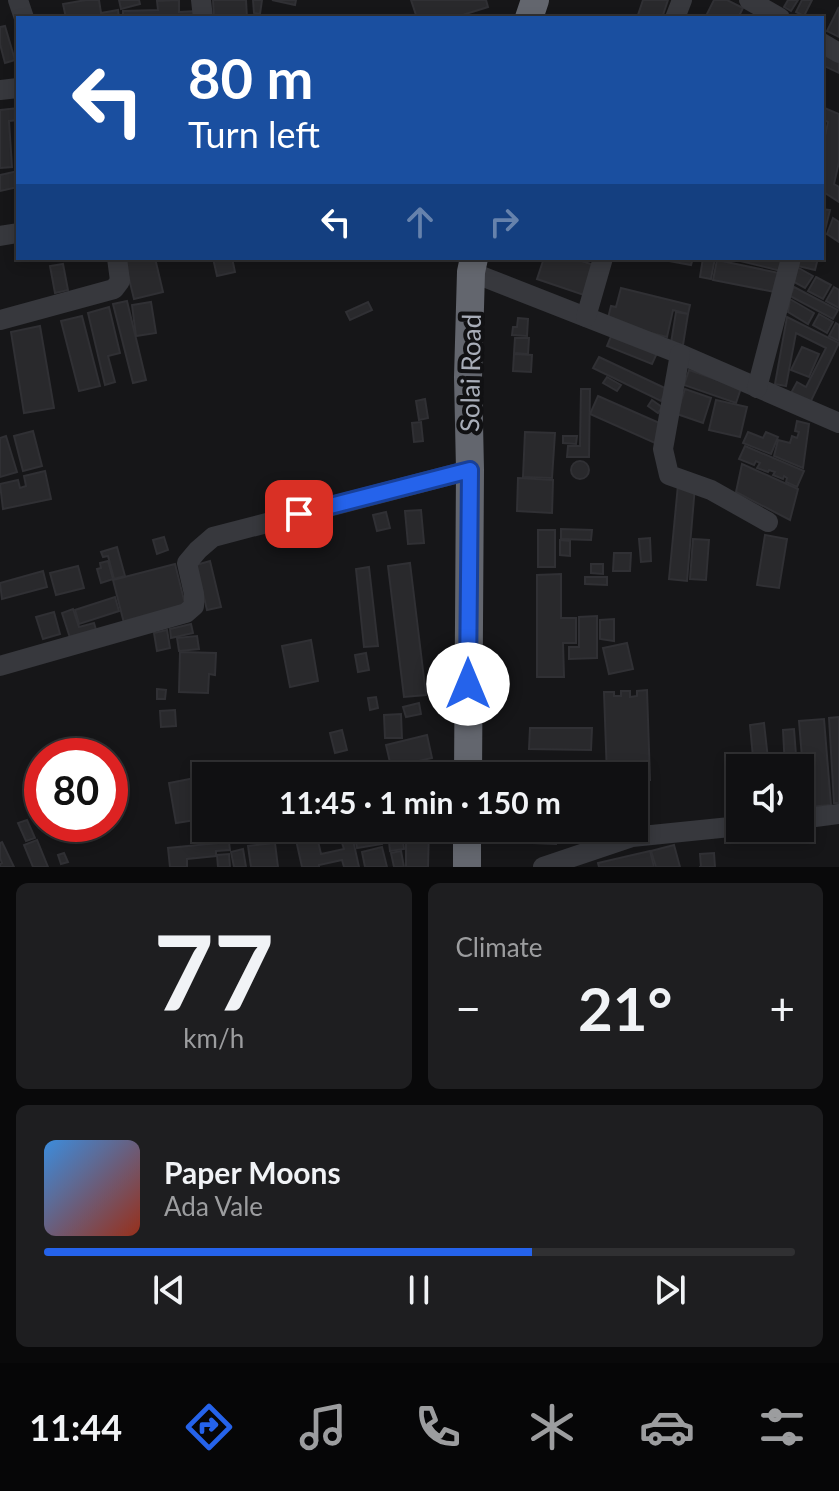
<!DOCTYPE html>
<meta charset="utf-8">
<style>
:root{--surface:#101012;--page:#1e1e20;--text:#f1f3f6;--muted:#9c9d9f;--line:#303032;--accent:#2563eb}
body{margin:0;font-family:Lato,sans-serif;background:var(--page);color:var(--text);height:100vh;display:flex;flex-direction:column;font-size:30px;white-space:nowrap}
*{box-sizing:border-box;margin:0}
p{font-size:26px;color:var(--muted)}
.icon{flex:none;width:44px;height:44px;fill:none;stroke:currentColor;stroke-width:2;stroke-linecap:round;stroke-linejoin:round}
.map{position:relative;height:867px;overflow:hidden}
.sheet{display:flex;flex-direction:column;gap:16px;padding:16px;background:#09090a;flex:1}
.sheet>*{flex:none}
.guide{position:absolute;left:16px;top:16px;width:808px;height:244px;border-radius:0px;box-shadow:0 4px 12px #0003,0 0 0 2px var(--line);background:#1a4fa0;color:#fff;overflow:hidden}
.tools{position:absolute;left:726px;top:754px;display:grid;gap:16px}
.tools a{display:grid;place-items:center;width:88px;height:88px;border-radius:0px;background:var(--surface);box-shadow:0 4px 12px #0003,0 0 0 2px var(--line);font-size:40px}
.speed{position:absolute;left:24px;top:738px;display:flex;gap:16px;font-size:40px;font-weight:700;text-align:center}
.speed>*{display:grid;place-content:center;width:104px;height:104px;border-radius:50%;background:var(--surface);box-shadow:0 4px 12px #0003,0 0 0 2px var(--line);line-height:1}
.speed .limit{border:12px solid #d22;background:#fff;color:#111}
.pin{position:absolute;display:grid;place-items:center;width:68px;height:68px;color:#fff;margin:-34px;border-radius:16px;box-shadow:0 4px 12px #0006}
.me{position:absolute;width:88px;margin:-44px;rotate:0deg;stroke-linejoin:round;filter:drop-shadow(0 0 6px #0008)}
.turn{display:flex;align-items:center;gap:28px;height:168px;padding:0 40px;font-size:36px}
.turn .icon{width:104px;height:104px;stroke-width:2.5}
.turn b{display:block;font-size:56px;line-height:68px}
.lanes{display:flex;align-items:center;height:76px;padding:0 40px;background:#0003;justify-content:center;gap:40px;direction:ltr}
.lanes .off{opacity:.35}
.big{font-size:60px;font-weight:700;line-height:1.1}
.sheet .tile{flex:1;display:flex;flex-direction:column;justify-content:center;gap:12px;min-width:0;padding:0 28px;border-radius:12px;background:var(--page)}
.sheet .dial{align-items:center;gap:0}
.dial b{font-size:104px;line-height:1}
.song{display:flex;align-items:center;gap:24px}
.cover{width:96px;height:96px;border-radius:12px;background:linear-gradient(135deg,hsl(210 70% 55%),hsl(10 70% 35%))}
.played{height:8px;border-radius:4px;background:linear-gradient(90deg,var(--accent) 65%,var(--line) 65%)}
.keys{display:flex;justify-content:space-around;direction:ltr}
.heat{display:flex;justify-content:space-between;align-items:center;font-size:44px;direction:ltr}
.sheet .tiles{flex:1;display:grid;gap:16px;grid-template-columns:1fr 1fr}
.tile:last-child{grid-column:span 2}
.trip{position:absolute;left:192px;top:762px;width:456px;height:80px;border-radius:0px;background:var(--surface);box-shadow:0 4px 12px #0003,0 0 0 2px var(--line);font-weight:700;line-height:80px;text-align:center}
.menu{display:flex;height:128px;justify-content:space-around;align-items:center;background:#060607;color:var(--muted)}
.menu .icon{width:56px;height:56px}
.menu .on{color:var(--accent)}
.menu b{font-size:36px;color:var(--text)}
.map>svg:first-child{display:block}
.building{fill:#29292c;stroke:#303034;stroke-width:2}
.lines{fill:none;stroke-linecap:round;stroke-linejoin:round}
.minor{stroke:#37383d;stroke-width:20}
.highway{stroke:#63666e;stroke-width:28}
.route-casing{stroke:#184099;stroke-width:20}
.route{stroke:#2563eb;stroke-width:14}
.labels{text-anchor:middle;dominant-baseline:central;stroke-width:8;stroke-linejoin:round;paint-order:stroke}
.street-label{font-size:26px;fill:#a8adb8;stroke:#111113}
</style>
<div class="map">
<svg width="839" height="867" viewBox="0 0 839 867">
<rect width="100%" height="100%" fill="#161618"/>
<g class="building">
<polygon points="86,0 99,0 101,13 118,10 119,18 66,18 63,4"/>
<polygon points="119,0 139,0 140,4 121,9"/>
<polygon points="179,0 179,12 196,11 196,18 123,18 123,11 158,10 157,1"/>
<polygon points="213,0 246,0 247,18 214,18"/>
<polygon points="253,0 262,0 260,14 254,13"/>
<polygon points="272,0 296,0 295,5"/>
<polygon points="411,0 486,0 488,7 453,18 417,18"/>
<polygon points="643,0 668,0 662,18 637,18"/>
<polygon points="714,0 727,0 743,8 738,18 705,18"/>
<polygon points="788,0 798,0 791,11 784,7"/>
<polygon points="802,0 812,0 804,16 796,12"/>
<polygon points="839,7 839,37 827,31"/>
<polygon points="5,26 15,60 5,63 0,44 0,27"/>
<polygon points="825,52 839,60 839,73 822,65"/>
<polygon points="822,107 839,114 839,162 834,184 839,187 839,202 822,191 822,150 828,122 822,119"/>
<polygon points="18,108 18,120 9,121 12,167 0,168 0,110"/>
<polygon points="18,171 18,187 0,191 0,175"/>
<polygon points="822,209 830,210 822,242"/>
<polygon points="833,218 839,222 839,242 827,234"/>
<polygon points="124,258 155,258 163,292 134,299"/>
<polygon points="213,258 232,258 235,272 217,276"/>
<polygon points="544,258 572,258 594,265 584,295 537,279"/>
<polygon points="653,258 693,258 691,265"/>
<polygon points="703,258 715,258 711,279 700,277"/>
<polygon points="728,258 784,258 781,271"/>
<polygon points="800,258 818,258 815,270 798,266"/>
<polygon points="717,260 779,273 775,292 713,280"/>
<polygon points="63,264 68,290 55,293 50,266"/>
<polygon points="797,267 813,276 805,288 794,282"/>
<polygon points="816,277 831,285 823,299 808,291"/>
<polygon points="794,287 838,310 833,319 790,296"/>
<polygon points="834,287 839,290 839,308 826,301"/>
<polygon points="621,288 690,305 688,314 673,310 667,337 607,322 611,306 616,307"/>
<polygon points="790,299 814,313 808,324 788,312"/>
<polygon points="127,301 146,380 133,383 113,304"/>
<polygon points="151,302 156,333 136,336 132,305"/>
<polygon points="368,302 372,310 350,320 346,312"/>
<polygon points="109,307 120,353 108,356 115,382 105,385 88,313"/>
<polygon points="676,312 688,314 683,345 671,343"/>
<polygon points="819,314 833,322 827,333 813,325"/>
<polygon points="82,316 100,386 79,391 61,321"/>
<polygon points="787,317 839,343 810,403 791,393 797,382 806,387 826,348 796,333 786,386 775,384"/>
<polygon points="518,318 528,319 527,336 512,335 513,327 517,327"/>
<polygon points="836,323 839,325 839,341 829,336"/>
<polygon points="40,326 54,408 24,413 11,332"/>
<polygon points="612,334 657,353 652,364 607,346"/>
<polygon points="515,338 529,338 528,354 514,353"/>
<polygon points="802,347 819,354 809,377 791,370"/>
<polygon points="514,354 532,355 531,372 513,371"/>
<polygon points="599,357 667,389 661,401 593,368"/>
<polygon points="689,370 741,388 736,403 684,385"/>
<polygon points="607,377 621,385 617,391 603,383"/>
<polygon points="581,389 590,389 589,457 567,457 568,446 580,446"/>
<polygon points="685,389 711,398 703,423 677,414"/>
<polygon points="598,396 664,425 655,443 590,414"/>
<polygon points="425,399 428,418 419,420 416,401"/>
<polygon points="652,400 662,407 658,413 648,406"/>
<polygon points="716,400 747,407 740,437 709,430"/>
<polygon points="797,421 809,424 803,468 774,456 778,440 790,443 792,436 797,438 799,432 795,431"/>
<polygon points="421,422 423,441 414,442 412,423"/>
<polygon points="33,431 42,466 23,471 14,436"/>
<polygon points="525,432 555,433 552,478 523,477"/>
<polygon points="748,432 763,438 766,432 778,437 771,454 743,443"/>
<polygon points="6,436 17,472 0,477 0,438"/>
<polygon points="563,436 577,436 576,444 563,443"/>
<polygon points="745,446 804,471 797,487 786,482 787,478 784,476 783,479 773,475 775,472 769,470 768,472 757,468 760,463 756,461 754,465 739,459"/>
<circle cx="580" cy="470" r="9"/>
<polygon points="742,464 798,489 790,520 736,492"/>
<polygon points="45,471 51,499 3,509 0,484 18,480 20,488 26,486 24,476"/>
<polygon points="518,478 553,480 552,513 517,511"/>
<polygon points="678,485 695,486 687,581 669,579"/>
<polygon points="421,510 424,543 408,544 405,511"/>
<polygon points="386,512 390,528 377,531 373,515"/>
<polygon points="561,529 592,530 591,540 561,539"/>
<rect x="538" y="530" width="17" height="37"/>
<polygon points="765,535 787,539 779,588 757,585"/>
<polygon points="164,537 168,550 157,554 153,540"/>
<polygon points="650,538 651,561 641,562 639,539"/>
<polygon points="693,539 709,540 706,580 690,579"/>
<polygon points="560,540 570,541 570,556 560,555"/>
<polygon points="117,547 125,576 114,579 108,556 103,557 101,552"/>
<polygon points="614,553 631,553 630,571 613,571"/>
<polygon points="108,561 113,579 101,583 97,569 101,568 100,563"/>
<polygon points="210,561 221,607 207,610 196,565"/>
<polygon points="410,563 426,695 404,697 388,566"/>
<polygon points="175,564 186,608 124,623 113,580"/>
<polygon points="591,564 603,564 603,574 591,573"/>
<polygon points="78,566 84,588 56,595 50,573"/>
<polygon points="369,567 378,646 364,647 356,569"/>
<polygon points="43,571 47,587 2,599 0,583"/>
<polygon points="561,574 561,618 576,618 576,643 563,643 564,677 537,677 537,575"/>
<polygon points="585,577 607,577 607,585 585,584"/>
<polygon points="115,597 119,611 79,624 75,610"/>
<polygon points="73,609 79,627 94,623 97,633 71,641 62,613"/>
<polygon points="54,612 60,634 43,639 36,617"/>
<polygon points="597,616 597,658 569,659 569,647 579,647 579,617"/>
<polygon points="614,619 614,641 600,639 600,620"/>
<polygon points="191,624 193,633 171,638 170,629"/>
<polygon points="167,630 170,648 157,651 154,633"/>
<polygon points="197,636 199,649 179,651 177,638"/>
<polygon points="311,640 318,681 290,687 282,646"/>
<polygon points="627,643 633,669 609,674 603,648"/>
<polygon points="180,652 216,653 215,675 209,674 208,693 179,692"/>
<polygon points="366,653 369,670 358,672 355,655"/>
<polygon points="157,689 166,690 165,699 157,699"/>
<polygon points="647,690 650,780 634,781 634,776 607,776 604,692 614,692 614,696 621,696 621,691 630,691 630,697 637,696 637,691"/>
<polygon points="376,697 378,708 370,710 368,698"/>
<polygon points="419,703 421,714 406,717 403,707"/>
<polygon points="175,710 176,726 161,727 160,711"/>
<polygon points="401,714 402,738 385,738 384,715"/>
<polygon points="839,717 839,803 834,803 829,718"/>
<polygon points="824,719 831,805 806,807 799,721"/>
<polygon points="764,723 769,768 754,768 750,725"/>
<polygon points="530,728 592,728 591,750 529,749"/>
<polygon points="794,729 797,768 785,768 783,730"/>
<polygon points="342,730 347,750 335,753 330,733"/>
<polygon points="427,735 432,758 391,767 386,745"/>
<polygon points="425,770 426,776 403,776 403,771"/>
<polygon points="195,778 202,819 176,823 169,783"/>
<polygon points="27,820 35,838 26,841 18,823"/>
<polygon points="305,828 315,828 321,854 344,849 342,843 353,840 359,867 344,867 342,860 319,865 319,867 302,867 294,831"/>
<polygon points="345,828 377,828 378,833 346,838"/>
<polygon points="406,828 429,828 428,867 406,867"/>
<polygon points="533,828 557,828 556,844 533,843"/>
<polygon points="563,828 584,828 585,841 564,842"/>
<polygon points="402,831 404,849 390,851 388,833"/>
<polygon points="380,835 382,844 357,848 355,838"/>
<polygon points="37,840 48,867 33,867 24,845"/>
<polygon points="2,842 14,867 0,867 0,864 2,863 0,858 0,843"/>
<polygon points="229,842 230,850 216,851 216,856 187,859 187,867 170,867 168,848"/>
<polygon points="275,843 278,867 251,867 248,846"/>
<polygon points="674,845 680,867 656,867 651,851"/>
<polygon points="382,847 387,867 365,867 362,852"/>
<polygon points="243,849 246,867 234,867 231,852"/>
<polygon points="401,851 404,867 394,867 391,853"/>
<polygon points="650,851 654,867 599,867 598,863"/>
<polygon points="64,853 68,862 61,864 58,855"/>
<polygon points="714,853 715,867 699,867 701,867 700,854"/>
<polygon points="229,854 230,867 218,867 217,855"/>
</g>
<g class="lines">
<g class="minor">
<polyline points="18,0 24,18"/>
<polyline points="201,0 203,18"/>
<polyline points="749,0 780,18"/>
<polyline points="675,18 682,0"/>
<polyline points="822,43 839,53"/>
<polyline points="0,90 18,88"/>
<polyline points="0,236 18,233"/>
<polyline points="471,272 680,354 839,423"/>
<polyline points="586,317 603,258"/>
<polyline points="0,320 114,289 120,281 117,258"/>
<polyline points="680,354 663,449 669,475 711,490 768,522"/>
<polyline points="757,388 791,258"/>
<polyline points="0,666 186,613 194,606 194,594 187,563 198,550 213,537 470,470"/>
<polyline points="800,819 839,814"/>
<polyline points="543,867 632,837 740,826"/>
</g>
<g class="highway">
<polyline points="529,18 535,0"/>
<polyline points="468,776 470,470 468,377 471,272 474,258"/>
<polyline points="467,867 467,828"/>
</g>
</g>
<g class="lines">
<defs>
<polyline id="route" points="299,514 470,470 468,684"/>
</defs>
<use href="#route" class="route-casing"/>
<use href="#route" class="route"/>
</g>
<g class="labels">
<g class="street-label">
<text transform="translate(470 373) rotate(-89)">Solai Road</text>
</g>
</g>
</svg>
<div class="tools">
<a><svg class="icon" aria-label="sound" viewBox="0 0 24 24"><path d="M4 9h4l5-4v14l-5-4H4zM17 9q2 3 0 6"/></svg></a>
</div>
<div class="speed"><div class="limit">80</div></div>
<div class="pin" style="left:299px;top:514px;background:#d93025"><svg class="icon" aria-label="arrive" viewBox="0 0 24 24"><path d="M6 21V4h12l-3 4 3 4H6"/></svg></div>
<svg class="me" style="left:468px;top:684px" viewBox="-20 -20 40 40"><circle r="19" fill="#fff"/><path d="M0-13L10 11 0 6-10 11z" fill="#2563eb"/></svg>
<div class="trip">11:45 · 1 min · 150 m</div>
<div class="guide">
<div class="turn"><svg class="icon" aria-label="left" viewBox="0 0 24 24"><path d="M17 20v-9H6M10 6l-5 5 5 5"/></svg><div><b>80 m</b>Turn left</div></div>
<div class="lanes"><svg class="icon" aria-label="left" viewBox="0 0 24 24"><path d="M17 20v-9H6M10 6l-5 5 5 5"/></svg><svg class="icon off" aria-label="ahead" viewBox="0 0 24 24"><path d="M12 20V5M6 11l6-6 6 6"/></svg><svg class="icon off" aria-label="right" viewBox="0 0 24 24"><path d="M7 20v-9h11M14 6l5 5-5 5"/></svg></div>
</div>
</div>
<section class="sheet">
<div class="tiles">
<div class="tile dial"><b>77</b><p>km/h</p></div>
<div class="tile"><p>Climate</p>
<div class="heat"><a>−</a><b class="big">21°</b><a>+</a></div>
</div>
<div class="tile">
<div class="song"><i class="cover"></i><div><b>Paper Moons</b><p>Ada Vale</p></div></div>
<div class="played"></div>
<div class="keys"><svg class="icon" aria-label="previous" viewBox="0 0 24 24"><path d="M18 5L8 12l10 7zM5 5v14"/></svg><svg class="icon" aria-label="pause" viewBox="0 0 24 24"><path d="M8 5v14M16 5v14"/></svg><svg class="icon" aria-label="next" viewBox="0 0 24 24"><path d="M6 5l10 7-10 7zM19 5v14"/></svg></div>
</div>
</div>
</section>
<nav class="menu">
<b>11:44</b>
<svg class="icon on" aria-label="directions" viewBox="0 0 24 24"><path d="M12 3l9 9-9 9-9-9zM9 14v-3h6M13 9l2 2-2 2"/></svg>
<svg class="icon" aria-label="music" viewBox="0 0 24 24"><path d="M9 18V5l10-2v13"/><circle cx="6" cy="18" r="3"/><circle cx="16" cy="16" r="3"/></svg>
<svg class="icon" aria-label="phone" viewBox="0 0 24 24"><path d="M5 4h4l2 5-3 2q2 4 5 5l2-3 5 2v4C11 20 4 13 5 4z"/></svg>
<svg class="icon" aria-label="climate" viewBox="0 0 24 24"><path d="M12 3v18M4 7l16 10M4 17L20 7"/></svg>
<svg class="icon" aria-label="car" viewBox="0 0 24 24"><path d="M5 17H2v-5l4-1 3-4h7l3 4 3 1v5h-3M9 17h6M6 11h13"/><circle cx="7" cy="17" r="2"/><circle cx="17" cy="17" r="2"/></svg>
<svg class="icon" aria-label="filters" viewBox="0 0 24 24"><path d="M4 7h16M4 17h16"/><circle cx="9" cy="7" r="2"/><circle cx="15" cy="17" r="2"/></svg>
</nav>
